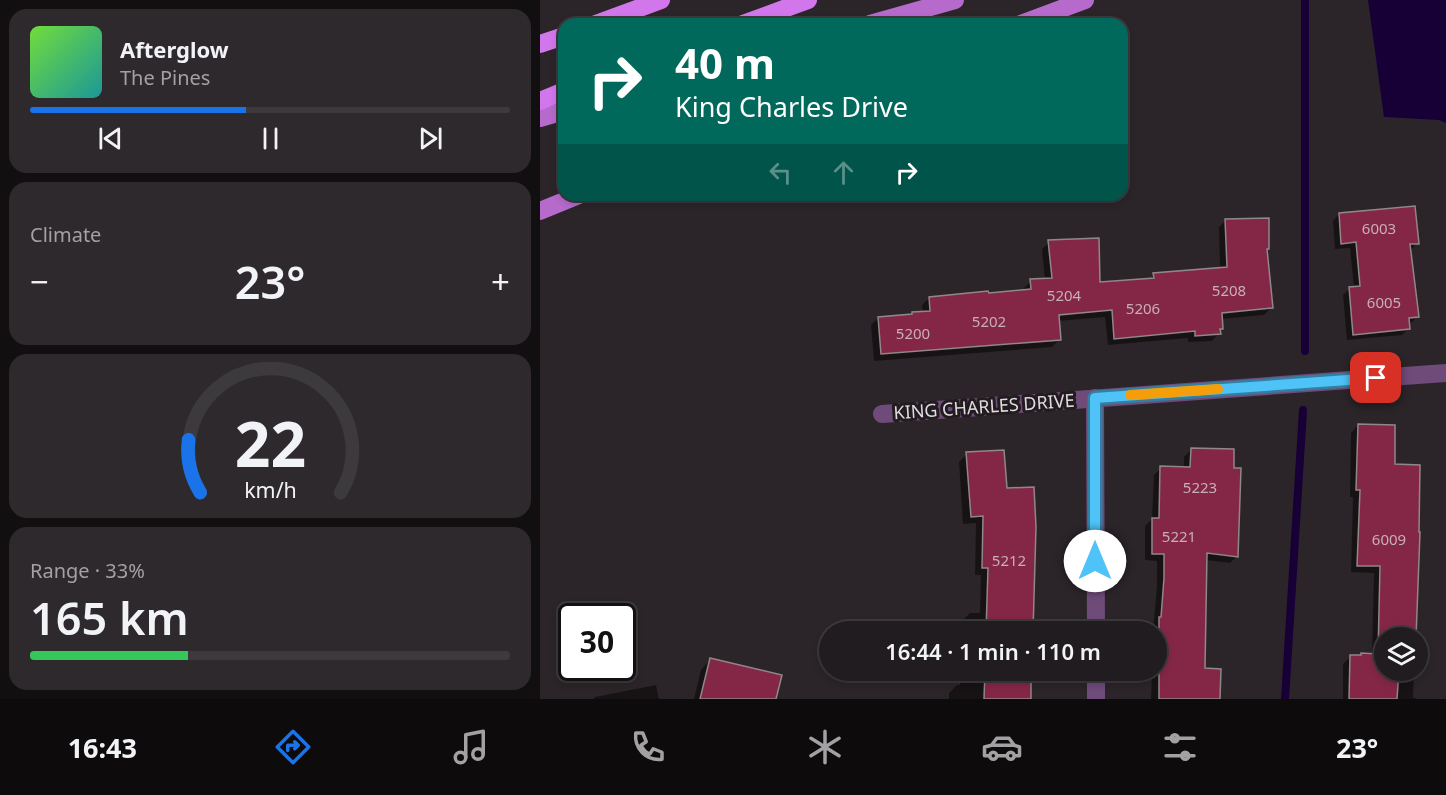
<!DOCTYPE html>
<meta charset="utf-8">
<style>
:root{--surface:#201c1f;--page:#2d292c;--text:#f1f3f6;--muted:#a2a1a4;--line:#3d3a3d;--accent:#1a73e8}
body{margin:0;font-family:"Noto Sans",sans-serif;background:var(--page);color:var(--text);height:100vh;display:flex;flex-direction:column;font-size:22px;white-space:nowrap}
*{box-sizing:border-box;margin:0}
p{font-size:20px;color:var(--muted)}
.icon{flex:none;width:33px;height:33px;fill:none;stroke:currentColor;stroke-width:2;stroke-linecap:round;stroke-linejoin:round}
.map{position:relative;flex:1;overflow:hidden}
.drawer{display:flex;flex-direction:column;gap:9px;padding:9px;background:#120f11;width:540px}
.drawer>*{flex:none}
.banner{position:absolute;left:18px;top:18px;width:570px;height:183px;border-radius:18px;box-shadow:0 3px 9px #0003,0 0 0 2px var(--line);background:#00695c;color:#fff;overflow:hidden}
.fabs{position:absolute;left:834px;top:627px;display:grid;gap:12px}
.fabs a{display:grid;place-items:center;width:54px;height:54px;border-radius:50%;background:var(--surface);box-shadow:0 3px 9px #0003,0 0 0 2px var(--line);font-size:30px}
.speed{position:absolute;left:18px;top:603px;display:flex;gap:12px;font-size:30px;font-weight:700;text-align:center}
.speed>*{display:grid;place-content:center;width:78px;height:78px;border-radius:50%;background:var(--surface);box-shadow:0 3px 9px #0003,0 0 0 2px var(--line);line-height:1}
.speed .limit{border:3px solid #111;border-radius:9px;background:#fff;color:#111}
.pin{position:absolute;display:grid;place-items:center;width:51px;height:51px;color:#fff;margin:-26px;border-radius:12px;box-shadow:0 3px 9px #0006}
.me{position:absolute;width:66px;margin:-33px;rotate:0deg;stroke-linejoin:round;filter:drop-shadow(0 0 4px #0008)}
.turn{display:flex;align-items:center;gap:21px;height:126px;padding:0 18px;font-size:27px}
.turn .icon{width:78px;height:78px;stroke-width:2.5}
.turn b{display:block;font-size:42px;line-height:51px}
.lanes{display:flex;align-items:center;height:57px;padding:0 18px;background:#0003;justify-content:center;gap:30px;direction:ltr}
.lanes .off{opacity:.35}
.big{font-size:45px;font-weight:600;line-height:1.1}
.drawer .widget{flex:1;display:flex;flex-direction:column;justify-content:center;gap:9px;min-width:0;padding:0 21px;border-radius:18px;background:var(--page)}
.drawer .dial{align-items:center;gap:0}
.dial svg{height:156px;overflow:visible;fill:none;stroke:var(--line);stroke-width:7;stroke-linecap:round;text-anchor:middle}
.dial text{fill:var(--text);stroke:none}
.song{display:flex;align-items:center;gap:18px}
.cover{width:72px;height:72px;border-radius:9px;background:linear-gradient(135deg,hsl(100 70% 55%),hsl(180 70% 35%))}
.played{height:6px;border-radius:3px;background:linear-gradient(90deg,var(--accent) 45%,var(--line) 45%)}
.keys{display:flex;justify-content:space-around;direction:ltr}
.heat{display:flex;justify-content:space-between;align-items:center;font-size:33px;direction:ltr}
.charge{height:9px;border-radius:4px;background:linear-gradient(90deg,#34c759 33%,var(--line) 0)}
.trip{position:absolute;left:279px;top:621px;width:348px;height:60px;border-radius:30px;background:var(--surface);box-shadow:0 3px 9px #0003,0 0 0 2px var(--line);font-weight:600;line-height:60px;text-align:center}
.tabs{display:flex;height:96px;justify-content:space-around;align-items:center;background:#0d0b0c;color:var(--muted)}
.tabs .icon{width:42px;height:42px}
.tabs .on{color:var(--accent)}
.tabs b{font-size:27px;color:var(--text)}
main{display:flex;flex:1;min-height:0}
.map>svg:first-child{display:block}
.water{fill:#160036}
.shadow{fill:#0007}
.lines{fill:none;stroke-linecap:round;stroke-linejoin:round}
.stream{stroke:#160036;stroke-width:8}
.building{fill:#842746;stroke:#908788;stroke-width:1.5}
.minor{stroke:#6f4b7a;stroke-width:18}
.major{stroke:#b66acc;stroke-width:18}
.highway{stroke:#d276ec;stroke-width:18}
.route-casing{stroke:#337fa1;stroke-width:15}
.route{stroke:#4fc3f7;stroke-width:10}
.slow{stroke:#f59e0b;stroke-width:10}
.labels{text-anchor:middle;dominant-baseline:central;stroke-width:6;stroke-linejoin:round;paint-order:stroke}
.number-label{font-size:15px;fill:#c8aeb8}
.street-label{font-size:18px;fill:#dfdbde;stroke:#221b1f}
</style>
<main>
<section class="drawer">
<div class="widget">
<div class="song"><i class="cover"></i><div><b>Afterglow</b><p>The Pines</p></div></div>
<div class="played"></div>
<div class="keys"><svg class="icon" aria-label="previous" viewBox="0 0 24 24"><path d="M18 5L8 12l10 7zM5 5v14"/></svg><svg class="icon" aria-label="pause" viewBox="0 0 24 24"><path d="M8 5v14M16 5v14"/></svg><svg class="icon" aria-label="next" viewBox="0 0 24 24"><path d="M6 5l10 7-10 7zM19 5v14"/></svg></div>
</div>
<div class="widget"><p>Climate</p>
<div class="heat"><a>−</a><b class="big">23°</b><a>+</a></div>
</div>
<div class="widget dial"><svg viewBox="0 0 100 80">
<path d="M14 69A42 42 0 1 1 86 69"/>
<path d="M14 69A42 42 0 0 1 8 42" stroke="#1a73e8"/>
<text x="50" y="56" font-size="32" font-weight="700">22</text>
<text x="50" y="72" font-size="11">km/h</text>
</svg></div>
<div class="widget"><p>Range · 33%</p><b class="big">165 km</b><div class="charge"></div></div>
</section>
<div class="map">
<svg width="906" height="699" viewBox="0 0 906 699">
<rect width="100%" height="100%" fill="#2b2529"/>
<polygon class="water" points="828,0 906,0 906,123 899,120 844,117"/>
<g class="shadow">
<polygon points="799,214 877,243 871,250 877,317 871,323 868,323 868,329 862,335 807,340 803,295 809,289 814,288 810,248 795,249 793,221"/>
<polygon points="686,220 728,248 726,251 731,308 724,315 681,319 682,329 679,331 679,333 672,341 648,342 648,338 568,345 565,317 518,321 519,340 512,347 334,361 331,325 338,318 371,316 383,313 382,305 389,298 484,291 484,288 491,281 505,280 502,249 509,242 558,283 609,280 614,275 680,269 679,227"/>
<polygon points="818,425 854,426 844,638 844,670 874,670 873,698 876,698 876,699 803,699 803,664 810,657 819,657 821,654 832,655 834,573 811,572 813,497 810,497 811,433"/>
<polygon points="651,450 697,556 690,563 665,560 664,670 679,699 611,699 612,670 616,670 616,632 613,632 617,586 617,561 605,560 605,526 612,519 614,475 621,468 644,468 644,457"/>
<polygon points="427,454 466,490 492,632 422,632 422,621 430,613 440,613 441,575 435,575 436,523 423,524 419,462"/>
<polygon points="310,626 337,629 340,632 304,632"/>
<polygon points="170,660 234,699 154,699 161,670"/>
<polygon points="420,670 491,670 490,699 409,699 409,693 417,685 420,685"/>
<polygon points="116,685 119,699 53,699 55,697"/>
</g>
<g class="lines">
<g class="stream">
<polyline points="765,0 765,351"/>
<polyline points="745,699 763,410"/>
</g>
</g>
<g class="building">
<polygon points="875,206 879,244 870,244 879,317 869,318 870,329 813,335 809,287 820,286 816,242 801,244 799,213"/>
<polygon points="729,218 729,249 727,249 733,308 682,313 683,329 680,329 681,334 655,336 655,331 574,339 572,310 519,315 521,340 341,354 338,317 372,314 372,312 390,311 389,297 448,291 449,293 491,289 490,279 512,278 508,240 559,238 560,282 614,278 613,273 687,267 685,219"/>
<polygon points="818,424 855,425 855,464 880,465 879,532 880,532 876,638 844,638 844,670 859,670 857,699 809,699 810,655 821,655 821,653 838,654 840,566 817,566 820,490 816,490"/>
<polygon points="651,448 694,449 694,468 701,468 698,557 667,553 665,668 681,669 680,699 619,699 619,617 621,617 624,578 624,554 612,554 612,518 619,518 620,466 650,467"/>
<polygon points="464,450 467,488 494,487 496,527 493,632 446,632 448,568 442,568 443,516 431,517 426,452"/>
<polygon points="170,658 242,675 236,699 160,699"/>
<polygon points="445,670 491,670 491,699 444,699"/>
</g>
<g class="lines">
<g class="minor">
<polyline points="555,398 556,632"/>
<polyline points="342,414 906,373"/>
<polyline points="556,670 556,699"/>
</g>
<g class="major">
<polyline points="330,24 415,0"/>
<polyline points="481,24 545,0"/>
<polyline points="0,118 24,111"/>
<polyline points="0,211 39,195"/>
</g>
<g class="highway">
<polyline points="56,24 121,0"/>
<polyline points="203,24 268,0"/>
<polyline points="0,44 24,36"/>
<polyline points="0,101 24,91"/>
</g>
</g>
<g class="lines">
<defs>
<polyline id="route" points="555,561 555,398 836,378"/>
</defs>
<use href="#route" class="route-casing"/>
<use href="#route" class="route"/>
<polyline class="slow" points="590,395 678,389"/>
</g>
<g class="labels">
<g class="number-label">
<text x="839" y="228">6003</text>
<text x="689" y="290">5208</text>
<text x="524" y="295">5204</text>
<text x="844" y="302">6005</text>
<text x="603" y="308">5206</text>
<text x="449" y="321">5202</text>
<text x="373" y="333">5200</text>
<text x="660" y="487">5223</text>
<text x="639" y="536">5221</text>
<text x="849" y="539">6009</text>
<text x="469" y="560">5212</text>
</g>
<g class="street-label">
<text transform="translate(444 406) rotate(-4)">KING CHARLES DRIVE</text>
</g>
</g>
</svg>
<div class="fabs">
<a><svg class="icon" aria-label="layers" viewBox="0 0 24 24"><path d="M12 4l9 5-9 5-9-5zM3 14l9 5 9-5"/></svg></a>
</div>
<div class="speed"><div class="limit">30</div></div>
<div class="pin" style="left:836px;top:378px;background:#d93025"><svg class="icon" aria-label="arrive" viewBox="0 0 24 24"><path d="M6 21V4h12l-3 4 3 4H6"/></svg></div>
<svg class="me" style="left:555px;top:561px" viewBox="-20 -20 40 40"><circle r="19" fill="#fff"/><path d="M0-13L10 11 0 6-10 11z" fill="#4fc3f7"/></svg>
<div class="trip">16:44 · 1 min · 110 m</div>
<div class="banner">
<div class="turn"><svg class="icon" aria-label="right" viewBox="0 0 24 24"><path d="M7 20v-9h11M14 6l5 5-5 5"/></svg><div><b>40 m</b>King Charles Drive</div></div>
<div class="lanes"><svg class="icon off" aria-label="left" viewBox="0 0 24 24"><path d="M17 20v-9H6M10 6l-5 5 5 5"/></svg><svg class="icon off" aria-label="ahead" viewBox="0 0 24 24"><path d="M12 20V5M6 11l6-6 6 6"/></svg><svg class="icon" aria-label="right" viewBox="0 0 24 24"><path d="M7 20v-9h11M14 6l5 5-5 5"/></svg></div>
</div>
</div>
</main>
<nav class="tabs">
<b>16:43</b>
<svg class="icon on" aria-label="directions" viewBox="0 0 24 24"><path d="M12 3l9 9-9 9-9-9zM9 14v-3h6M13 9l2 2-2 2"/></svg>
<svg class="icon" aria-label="music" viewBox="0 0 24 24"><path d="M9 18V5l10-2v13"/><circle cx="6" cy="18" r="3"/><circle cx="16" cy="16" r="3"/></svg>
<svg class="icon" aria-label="phone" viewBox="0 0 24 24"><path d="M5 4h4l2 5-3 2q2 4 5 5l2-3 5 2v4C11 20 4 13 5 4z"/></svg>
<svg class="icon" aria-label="climate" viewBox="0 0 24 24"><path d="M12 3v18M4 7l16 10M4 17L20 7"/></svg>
<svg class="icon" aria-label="car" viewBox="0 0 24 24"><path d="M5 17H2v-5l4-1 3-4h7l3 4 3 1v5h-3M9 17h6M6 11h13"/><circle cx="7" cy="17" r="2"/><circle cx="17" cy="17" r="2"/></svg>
<svg class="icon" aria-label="filters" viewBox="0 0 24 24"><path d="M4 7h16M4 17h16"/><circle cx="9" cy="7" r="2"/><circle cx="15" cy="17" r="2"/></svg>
<b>23°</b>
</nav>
